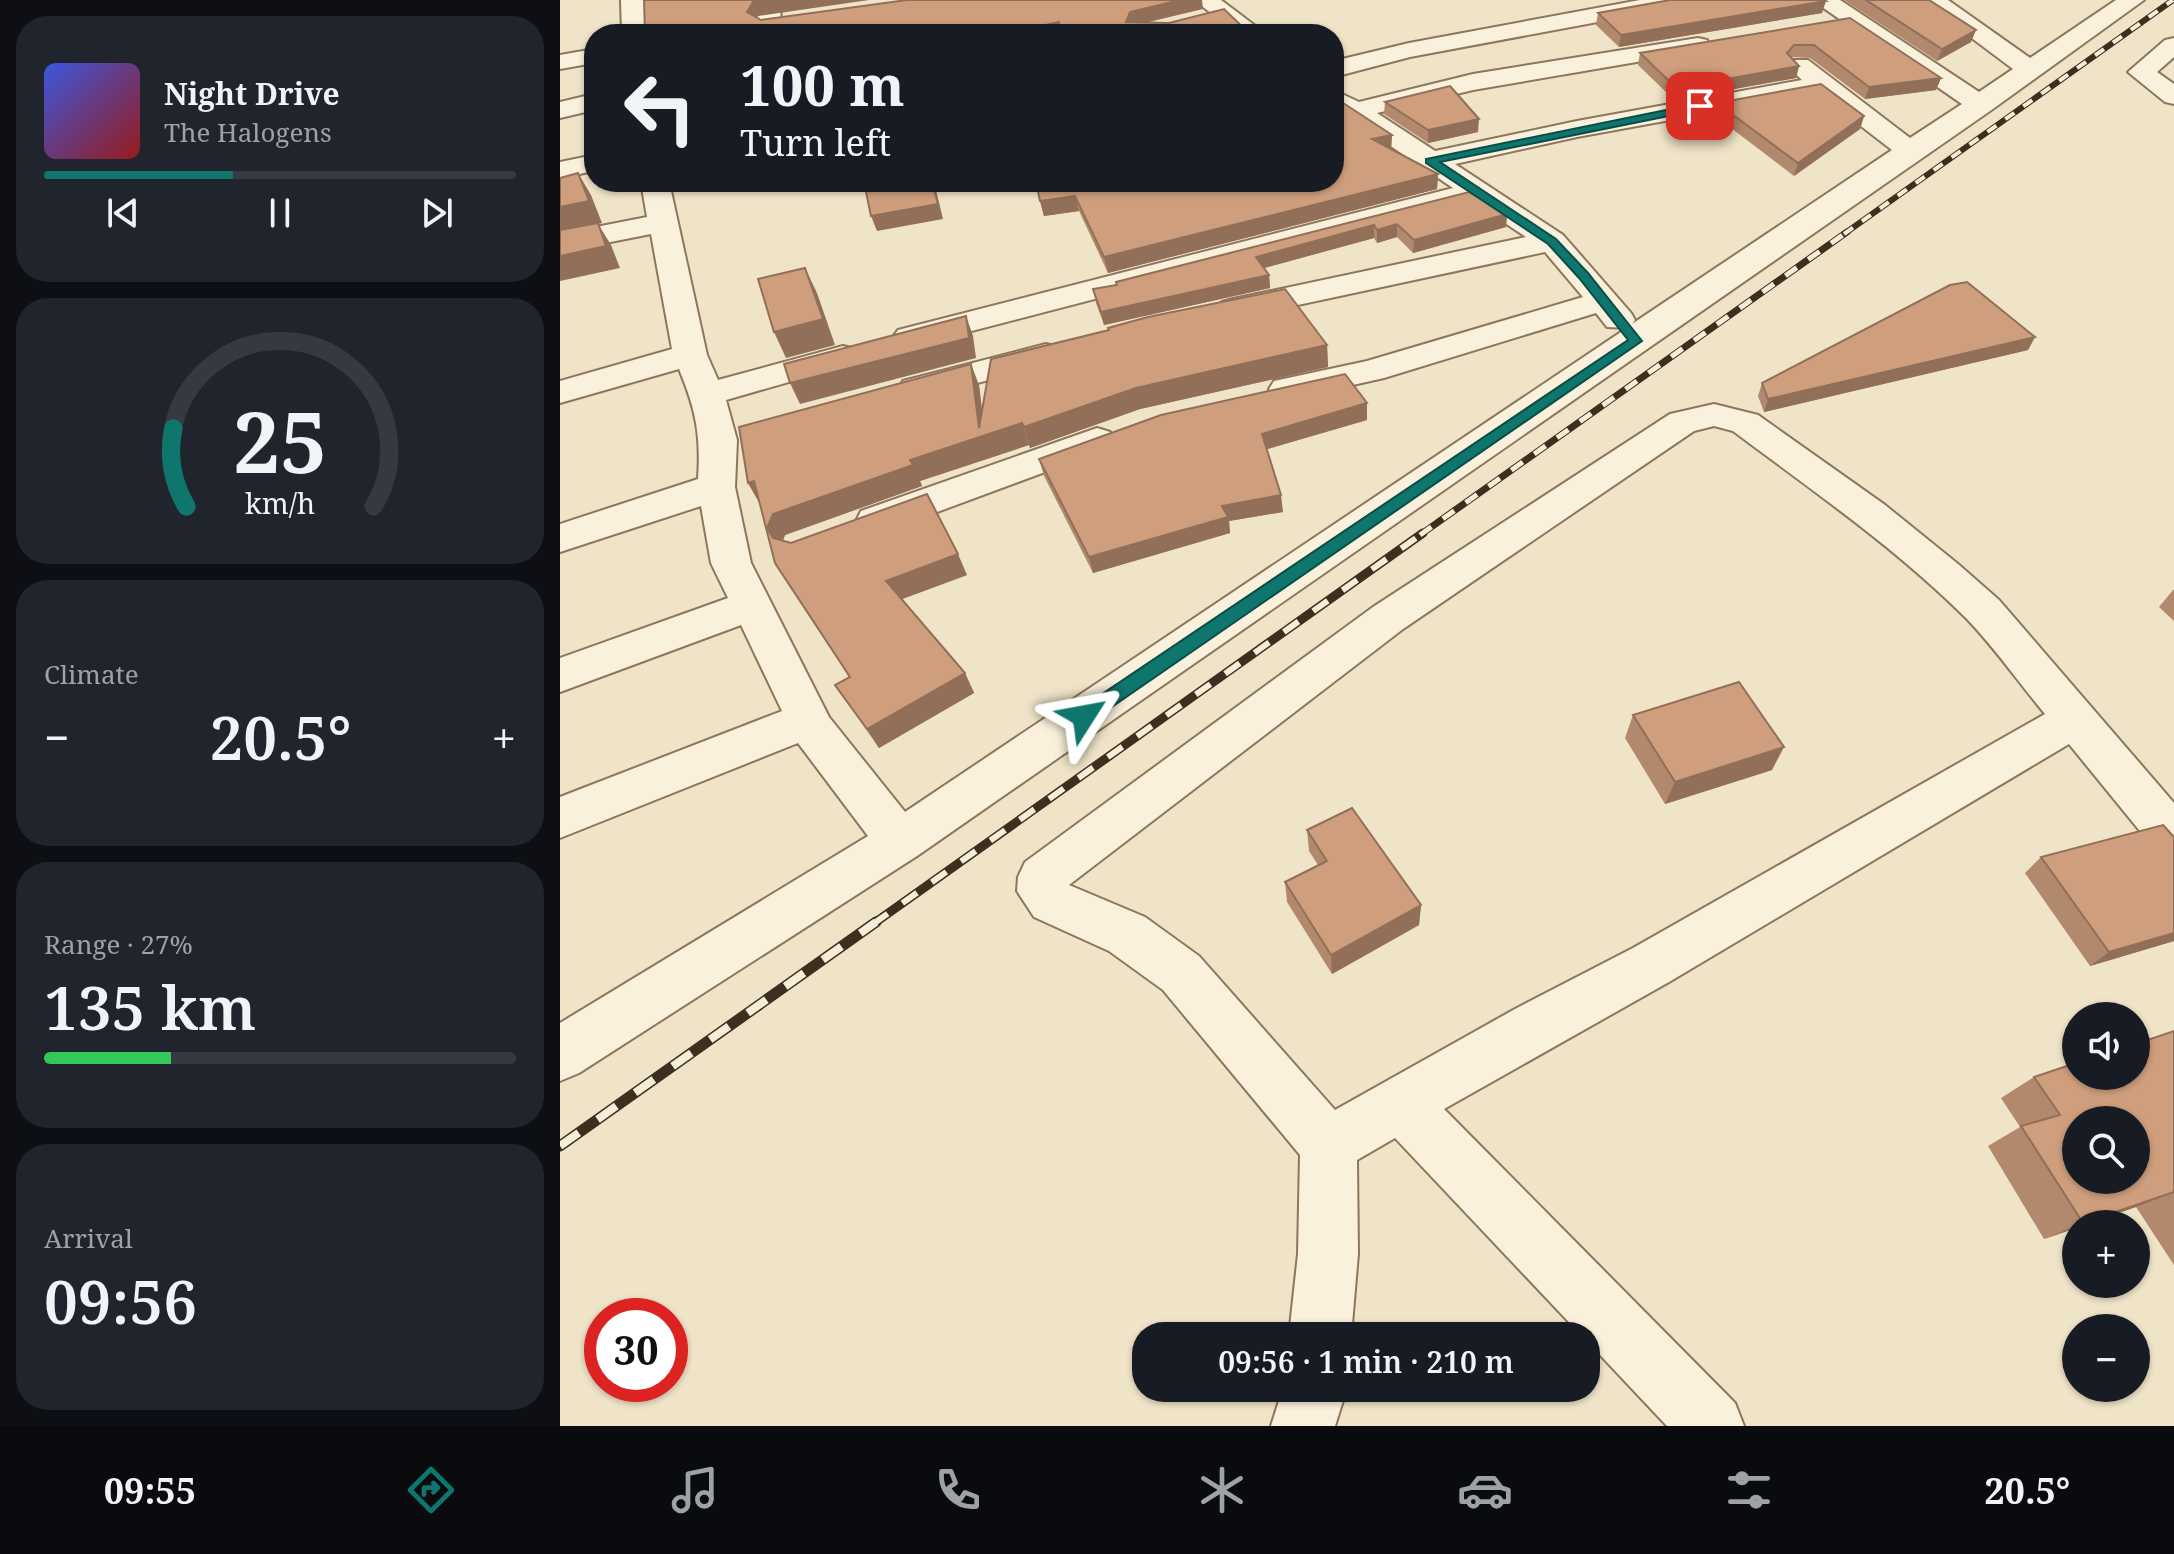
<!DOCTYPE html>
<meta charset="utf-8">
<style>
:root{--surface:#171b24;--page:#20242c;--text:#f1f3f6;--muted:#9ea1a6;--line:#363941;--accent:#0f766e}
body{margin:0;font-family:"Noto Serif",serif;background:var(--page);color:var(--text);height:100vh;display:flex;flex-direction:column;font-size:30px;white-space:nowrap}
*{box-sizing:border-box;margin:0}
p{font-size:26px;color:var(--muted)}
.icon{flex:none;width:44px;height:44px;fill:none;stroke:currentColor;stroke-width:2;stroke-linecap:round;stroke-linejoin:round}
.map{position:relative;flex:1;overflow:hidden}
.panel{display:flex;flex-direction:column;gap:16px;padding:16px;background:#0d0f14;width:560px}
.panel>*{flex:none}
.hud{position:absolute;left:24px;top:24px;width:760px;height:168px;border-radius:32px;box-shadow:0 2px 6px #0004;background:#171b24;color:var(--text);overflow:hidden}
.tools{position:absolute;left:1502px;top:1002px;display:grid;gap:16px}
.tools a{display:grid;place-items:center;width:88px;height:88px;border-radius:50%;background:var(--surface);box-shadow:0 2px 6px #0004;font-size:40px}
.speed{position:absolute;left:24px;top:1298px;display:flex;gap:16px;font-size:40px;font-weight:700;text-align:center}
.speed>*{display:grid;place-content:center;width:104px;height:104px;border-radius:50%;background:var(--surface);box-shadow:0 2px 6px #0004;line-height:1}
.speed .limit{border:12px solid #d22;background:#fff;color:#111}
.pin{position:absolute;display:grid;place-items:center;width:68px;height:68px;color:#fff;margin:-34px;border-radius:16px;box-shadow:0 4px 12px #0006}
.me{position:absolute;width:88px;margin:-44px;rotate:56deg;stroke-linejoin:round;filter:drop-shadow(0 0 6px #0008)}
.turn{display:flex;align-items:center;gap:28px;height:168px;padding:0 24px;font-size:36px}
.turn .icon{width:104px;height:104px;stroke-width:2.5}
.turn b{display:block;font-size:56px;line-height:68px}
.big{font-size:60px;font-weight:600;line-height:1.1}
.panel .card{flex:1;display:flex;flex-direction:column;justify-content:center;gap:12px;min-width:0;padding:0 28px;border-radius:32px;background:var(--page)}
.panel .dial{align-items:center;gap:0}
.dial svg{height:208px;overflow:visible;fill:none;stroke:var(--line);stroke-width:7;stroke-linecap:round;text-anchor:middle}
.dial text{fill:var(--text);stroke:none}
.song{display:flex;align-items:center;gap:24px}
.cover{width:96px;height:96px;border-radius:12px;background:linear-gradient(135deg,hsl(230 70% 55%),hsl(0 70% 35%))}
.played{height:8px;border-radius:4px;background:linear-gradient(90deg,var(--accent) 40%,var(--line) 40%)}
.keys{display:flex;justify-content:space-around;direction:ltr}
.heat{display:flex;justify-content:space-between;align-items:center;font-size:44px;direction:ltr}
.charge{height:12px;border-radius:6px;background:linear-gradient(90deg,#34c759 27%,var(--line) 0)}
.trip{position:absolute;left:572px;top:1322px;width:468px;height:80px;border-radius:32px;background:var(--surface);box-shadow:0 2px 6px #0004;font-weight:600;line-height:80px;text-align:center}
.menu{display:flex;height:128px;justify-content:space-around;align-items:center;background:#090b0e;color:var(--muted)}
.menu .icon{width:56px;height:56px}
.menu .current{color:var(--accent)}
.menu b{font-size:36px;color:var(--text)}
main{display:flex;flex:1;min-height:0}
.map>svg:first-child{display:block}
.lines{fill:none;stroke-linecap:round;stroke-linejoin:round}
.street-casing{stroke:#8d765c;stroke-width:4}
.street{fill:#faf1dc;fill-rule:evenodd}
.rail-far3-casing{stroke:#3d2e20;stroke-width:6}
.rail-far2-casing{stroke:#3d2e20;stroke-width:7}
.rail-far1-casing{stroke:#3d2e20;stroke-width:9}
.rail-casing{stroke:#3d2e20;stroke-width:11}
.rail-far3{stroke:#f7eed8;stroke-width:4;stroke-dasharray:11;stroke-linecap:butt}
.rail-far2{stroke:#f7eed8;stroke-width:5;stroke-dasharray:14;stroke-linecap:butt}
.rail-far1{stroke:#f7eed8;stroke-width:6;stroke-dasharray:18;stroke-linecap:butt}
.rail{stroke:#f7eed8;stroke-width:8;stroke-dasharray:23;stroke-linecap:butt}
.wall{fill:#b2896c}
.shaded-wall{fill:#916f58}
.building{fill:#cf9f7d;stroke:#916f58;stroke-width:2;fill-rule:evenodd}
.route{fill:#0f766e;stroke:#0a4d48;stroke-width:2}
</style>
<main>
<section class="panel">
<div class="card">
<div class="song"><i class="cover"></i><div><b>Night Drive</b><p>The Halogens</p></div></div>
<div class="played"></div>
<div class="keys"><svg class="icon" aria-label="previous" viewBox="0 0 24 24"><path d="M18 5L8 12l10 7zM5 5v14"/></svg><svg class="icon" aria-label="pause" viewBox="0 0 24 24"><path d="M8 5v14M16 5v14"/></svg><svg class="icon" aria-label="next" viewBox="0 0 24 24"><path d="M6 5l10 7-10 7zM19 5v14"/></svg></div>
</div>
<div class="card dial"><svg viewBox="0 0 100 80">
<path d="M14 69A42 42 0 1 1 86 69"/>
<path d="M14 69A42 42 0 0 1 9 39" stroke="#0f766e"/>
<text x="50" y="56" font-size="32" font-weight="700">25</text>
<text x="50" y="72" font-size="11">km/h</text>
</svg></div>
<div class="card"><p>Climate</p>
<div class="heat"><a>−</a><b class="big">20.5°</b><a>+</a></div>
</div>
<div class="card"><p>Range · 27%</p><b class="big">135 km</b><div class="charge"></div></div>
<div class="card"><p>Arrival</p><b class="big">09:56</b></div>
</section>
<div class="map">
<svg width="1614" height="1426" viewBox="0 0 1614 1426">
<rect width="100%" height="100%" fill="#f0e4c8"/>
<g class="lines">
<defs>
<g id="street">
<polygon points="61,0 85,0 86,34 62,34"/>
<polygon points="197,0 221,0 220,34 196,34"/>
<polygon points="634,0 661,0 706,34 678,34"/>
<polygon points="1080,0 1130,0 1126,5 1118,7 850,57 774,77 774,61 849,43"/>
<path d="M1252 0H1280L1419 92 1453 69 1361 0H1388L1470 58 1556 0H1584L1430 111 357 856 19 1073 0 1081V1023L308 836 238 743 0 838V797L222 711 181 625 0 692V658L168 598 151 563 141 506 0 552V524L138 479C141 435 136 410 119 369L0 403V381L112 349 91 234 0 252V234L87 217 81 182H109L147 355 158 380 283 346 295 349 300 356 295 363 166 400 177 440 175 487 191 563 269 717 345 812 1067 328 1047 327 1036 313 824 378 726 400 714 397 709 389 714 381 807 361 1023 297 985 252 673 319 662 316 657 309 662 302 673 299 966 237 912 201 350 347 338 344 333 337 338 330 893 188 774 108V96L782 94 799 102 913 74 1138 38 1147 40 1150 45 1147 50 913 90 817 113 875 151 1017 121 1242 80 1226 65 1230 60H1248L1350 138 1402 104ZM1258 93 1332 150 1072 324 1075 320 1071 313 1003 235 895 164 1017 137Z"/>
<polygon points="1614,38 1614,57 1597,72 1614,84 1614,104 1605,102 1568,72 1605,40"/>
<polygon points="34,49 34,63 0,69 0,55"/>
<polygon points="34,94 34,110 0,118 0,102"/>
<polygon points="34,155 34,171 0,178 0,162"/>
<polygon points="486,344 498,347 503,354 498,361 355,400 343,397 338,389 343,381"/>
<path d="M1154 404 1198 415 1325 505 1398 564 1439 600 1614 803V858L1597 852 1509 744 1109 982 884 1109 1175 1403 1184 1426H1107L1026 1340V1336H1022L835 1138 797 1160 798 1254 791 1336H729L738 1254 740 1155 603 990 549 951 474 917 457 891 458 877 465 862 813 607 1110 414ZM1154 426 1173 431C1253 491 1336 548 1407 619 1435 648 1459 683 1485 714L1073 948 955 1009 775 1110 639 956 585 917 509 885 843 629 1134 431Z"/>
<polygon points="537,428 550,432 555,440 550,448 315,535 301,531 296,521 301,511"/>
<polygon points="723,1388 787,1388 775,1426 711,1426"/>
</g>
</defs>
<use href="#street" class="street-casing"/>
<use href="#street" class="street"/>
<defs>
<polyline id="rail-far3" points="1284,234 1613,0"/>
<polyline id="rail-far2" points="860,535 1287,232"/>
<polyline id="rail-far1" points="313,924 863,533"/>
<polyline id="rail" points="0,1146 316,922"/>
</defs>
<use href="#rail-far3" class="rail-far3-casing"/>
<use href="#rail-far2" class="rail-far2-casing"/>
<use href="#rail-far1" class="rail-far1-casing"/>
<use href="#rail" class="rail-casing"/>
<use href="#rail-far3" class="rail-far3"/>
<use href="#rail-far2" class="rail-far2"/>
<use href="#rail-far1" class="rail-far1"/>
<use href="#rail" class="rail"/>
</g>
<g class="wall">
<polygon points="1284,0 1369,0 1411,42 1377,61"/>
<polygon points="1038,13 1262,13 1059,47 1036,25"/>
<polygon points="1290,18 1381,78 1376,90 1305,99 1250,58 1231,57 1239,66 1236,78 1130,97 1122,91 1107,93 1078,65 1080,53"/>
<polygon points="825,102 918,132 868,143 824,114"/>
<polygon points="1157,103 1304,116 1300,129 1234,176 1154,115"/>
<polygon points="832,135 831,149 878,174 877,189 548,273 519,211 484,216 480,201"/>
<polygon points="909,192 947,214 946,227 853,253 837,237 817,243 814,238 704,268 709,275 710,288 544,325 536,303 533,289 556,285"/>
<polygon points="1475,337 1468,350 1204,412 1198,396 1202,383"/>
<polygon points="767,345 768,367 580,409 470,448 469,445 360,481 362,486 225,535 223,541 231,543 407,575 342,599 405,673 414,693 319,748 275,685 289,678 199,502 188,483 419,385 422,410"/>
<polygon points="807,420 707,449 723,512 669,521 670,533 533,573 484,476 479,459"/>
<polygon points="1613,590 1614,590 1614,621 1599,607"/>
<polygon points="1073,715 1212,770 1105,804 1065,738"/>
<polygon points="747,830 861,905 859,925 772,974 727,902 725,882 758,865 749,851"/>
<polygon points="1481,857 1614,941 1530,966 1465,873"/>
<polygon points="1614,1031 1614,1265 1576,1207 1527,1224 1516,1224 1516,1228 1484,1239 1428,1146 1460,1127 1441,1098 1474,1077"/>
</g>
<g class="shaded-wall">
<polygon points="207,0 309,0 198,16 193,26 187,12 193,2"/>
<polygon points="620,0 642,0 643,9 572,26 566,22 570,12"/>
<polygon points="1266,1 1262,13 1059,47 1061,35"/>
<polygon points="499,22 501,34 445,34"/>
<polygon points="1416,30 1411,42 1377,61 1382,49"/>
<polygon points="1239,66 1236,78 1130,97 1133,85"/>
<polygon points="1125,78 1122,91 1107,93 1109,81"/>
<polygon points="1381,78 1376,90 1305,99 1309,87"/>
<polygon points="1304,116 1300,129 1234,176 1238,163"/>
<polygon points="919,119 918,132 868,143 868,130"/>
<polygon points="832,135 831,150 812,139"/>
<polygon points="18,173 31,195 42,223 38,224 51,245 60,268 0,281 0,207"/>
<polygon points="878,174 877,189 548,273 544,257"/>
<polygon points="372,182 374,182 383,219 317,231 311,216"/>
<polygon points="515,196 519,211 484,216 480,201"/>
<polygon points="947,214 946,227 853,253 854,240"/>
<polygon points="837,224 837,237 817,243 817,230"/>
<polygon points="814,225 814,238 697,270 696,257"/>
<polygon points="245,268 257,293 275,345 226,358 214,332"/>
<polygon points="709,275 710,288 544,325 541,312"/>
<polygon points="406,316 413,336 416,358 240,404 230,383"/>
<polygon points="1475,337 1468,350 1204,412 1208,399"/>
<polygon points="767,345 768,367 580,409 470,448 464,427 576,388"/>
<polygon points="411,364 419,385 425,436 462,423 469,445 360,481 362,486 225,535 219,549 207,528 213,514 350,460 419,428"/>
<polygon points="807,403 807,420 704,450 702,434"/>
<polygon points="194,481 200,504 188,483"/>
<polygon points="721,495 723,512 669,521 670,533 533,573 529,557 662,506"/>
<polygon points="398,554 407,575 337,601 326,581"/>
<polygon points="405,673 414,693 319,748 307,729"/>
<polygon points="1224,747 1212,770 1105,804 1115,782"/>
<polygon points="861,905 859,925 772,974 771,955"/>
<polygon points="1614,933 1614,941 1530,966 1549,952"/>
<polygon points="1614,1192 1576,1207 1527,1224 1521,1224"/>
<polygon points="1516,1226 1516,1228 1484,1239"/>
</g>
<g class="building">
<polygon points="84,0 207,0 193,2 187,12 201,20 347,0 620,0 570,12 566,22 609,23 664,9 690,34 499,34 499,22 445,34 125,34 125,33 85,34"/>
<polygon points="1110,0 1264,0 1266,1 1061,35 1038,13"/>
<polygon points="1306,0 1369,0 1416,30 1382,49"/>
<polygon points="1290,18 1381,78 1309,87 1254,45 1234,45 1227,53 1239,66 1133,85 1125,78 1109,81 1080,53"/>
<polygon points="1261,84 1304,116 1238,163 1157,103"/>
<polygon points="890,86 919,119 868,130 825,102"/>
<polygon points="774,97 832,135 812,139 878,174 544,257 515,196 480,201 476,182 774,182"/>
<polygon points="18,173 29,201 0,207 0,178"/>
<polygon points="304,182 372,182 378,204 311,216"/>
<polygon points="909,192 947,214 854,240 837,224 817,230 814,225 696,257 709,275 541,312 533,289 557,285 556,282"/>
<polygon points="38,223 46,246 0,256 0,230"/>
<polygon points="245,268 263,319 214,332 198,279"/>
<polygon points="1407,282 1475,337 1208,399 1202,383 1390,285"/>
<polygon points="725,289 767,345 576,388 464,427 462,423 350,460 353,465 213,514 207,528 213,538 231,543 367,494 398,554 326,581 405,673 307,729 275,685 290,677 215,563 194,481 188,483 179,427 411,364 419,428 431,359 549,330 548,328 588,317"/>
<polygon points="406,316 409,338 230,383 224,364"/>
<polygon points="785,374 807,403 702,434 721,495 662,506 668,517 529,557 479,459 601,415"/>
<polygon points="1179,682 1224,747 1115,782 1073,715"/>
<polygon points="792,808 861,905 771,955 725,882 767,861 747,830"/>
<polygon points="1603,825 1614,837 1614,933 1549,952 1481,857"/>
<path d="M1614 1031V1192L1523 1223 1461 1126 1500 1115 1474 1077 1516 1063V1076H1576V1044ZM1516 1120H1576V1180H1516Z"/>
</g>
<polygon class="route" points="1140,103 1145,106 1144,109 880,162 996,239 1028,273 1082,341 530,722 517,722 515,716 517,711 1068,340 1019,278 988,244 866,163 866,159"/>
</svg>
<div class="tools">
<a><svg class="icon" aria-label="sound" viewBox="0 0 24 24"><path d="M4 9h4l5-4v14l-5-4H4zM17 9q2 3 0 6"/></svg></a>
<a><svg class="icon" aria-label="search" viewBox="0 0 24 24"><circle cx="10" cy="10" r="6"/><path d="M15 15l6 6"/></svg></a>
<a>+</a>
<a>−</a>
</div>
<div class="speed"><div class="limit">30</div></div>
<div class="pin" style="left:1140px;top:106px;background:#d93025"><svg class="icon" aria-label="arrive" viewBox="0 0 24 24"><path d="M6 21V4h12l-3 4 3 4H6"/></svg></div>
<svg class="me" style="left:524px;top:716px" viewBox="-20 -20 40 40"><path d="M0-17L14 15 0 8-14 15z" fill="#0f766e" stroke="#fff" stroke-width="4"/></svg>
<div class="trip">09:56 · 1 min · 210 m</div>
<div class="hud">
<div class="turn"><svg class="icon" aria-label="left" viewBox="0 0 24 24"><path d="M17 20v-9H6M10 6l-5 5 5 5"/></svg><div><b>100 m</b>Turn left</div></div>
</div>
</div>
</main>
<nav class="menu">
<b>09:55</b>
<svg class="icon current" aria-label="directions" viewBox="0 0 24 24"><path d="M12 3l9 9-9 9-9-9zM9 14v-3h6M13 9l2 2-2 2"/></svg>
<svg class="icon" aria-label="music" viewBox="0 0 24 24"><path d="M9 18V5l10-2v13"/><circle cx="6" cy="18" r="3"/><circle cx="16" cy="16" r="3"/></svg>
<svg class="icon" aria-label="phone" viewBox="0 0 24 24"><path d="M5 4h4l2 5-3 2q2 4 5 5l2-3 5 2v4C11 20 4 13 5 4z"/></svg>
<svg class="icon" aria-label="climate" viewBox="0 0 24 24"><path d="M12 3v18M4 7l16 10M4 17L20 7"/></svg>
<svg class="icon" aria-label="car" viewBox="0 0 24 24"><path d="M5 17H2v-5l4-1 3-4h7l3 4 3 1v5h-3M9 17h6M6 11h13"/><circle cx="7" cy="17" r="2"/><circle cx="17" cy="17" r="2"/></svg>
<svg class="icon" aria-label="filters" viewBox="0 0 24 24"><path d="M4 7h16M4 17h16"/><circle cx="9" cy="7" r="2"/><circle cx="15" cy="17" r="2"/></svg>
<b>20.5°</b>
</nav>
